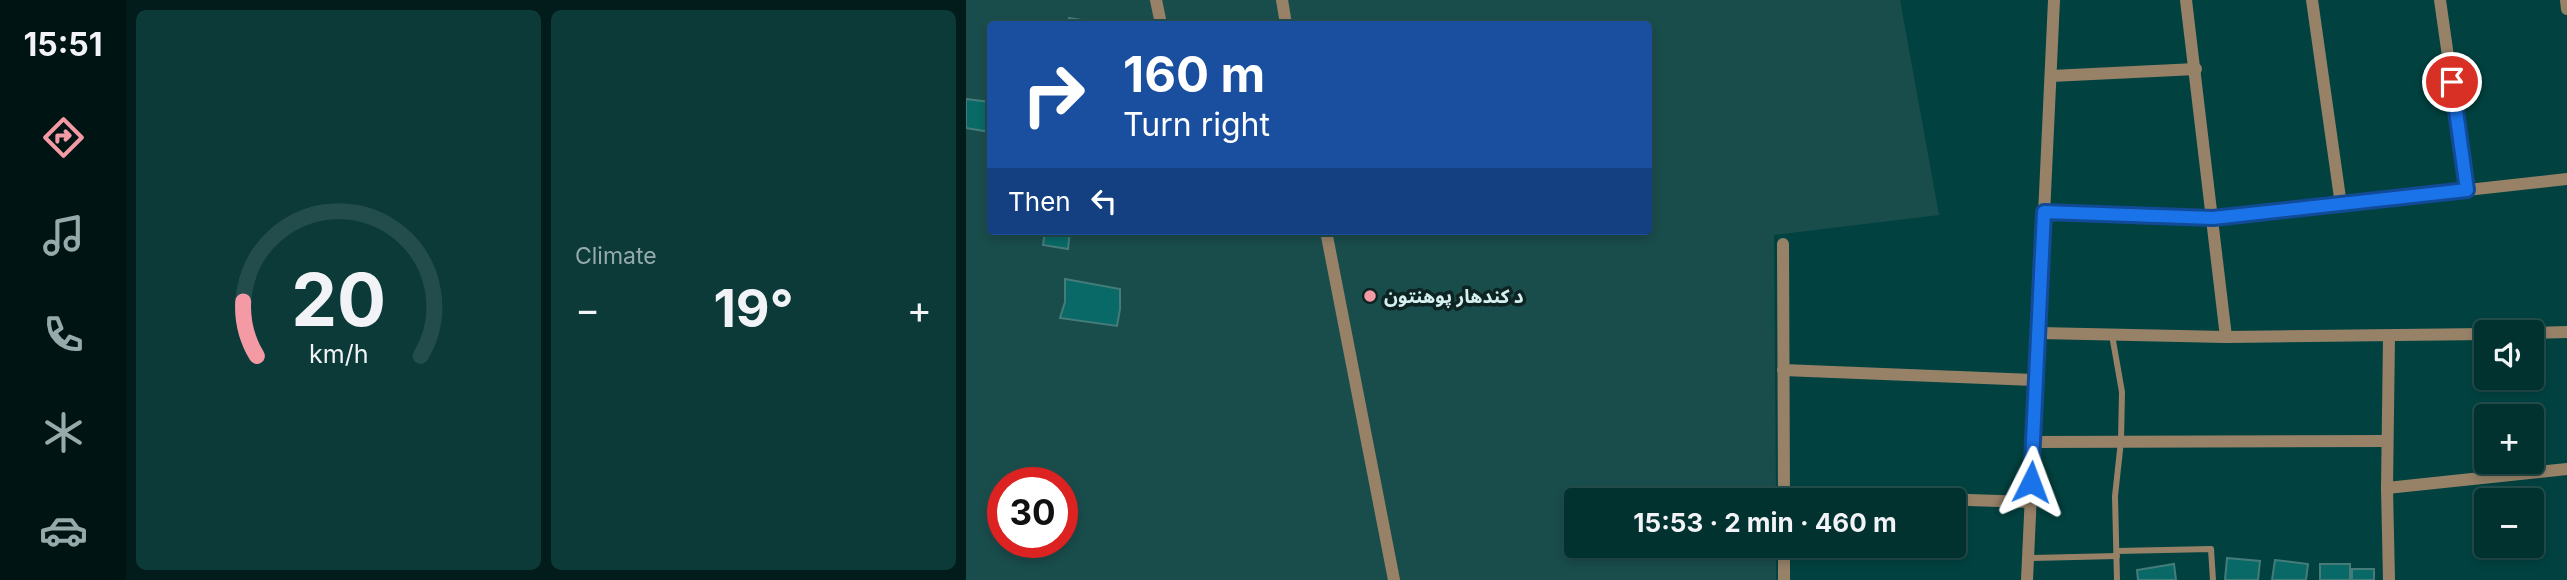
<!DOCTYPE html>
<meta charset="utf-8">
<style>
:root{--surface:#013230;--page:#0b3a38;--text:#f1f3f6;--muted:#96aaab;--line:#234d4c;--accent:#f49aa5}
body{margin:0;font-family:Inter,"Noto Sans Arabic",sans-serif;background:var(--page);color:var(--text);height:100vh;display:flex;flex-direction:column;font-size:26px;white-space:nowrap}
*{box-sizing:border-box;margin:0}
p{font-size:23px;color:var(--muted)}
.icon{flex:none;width:38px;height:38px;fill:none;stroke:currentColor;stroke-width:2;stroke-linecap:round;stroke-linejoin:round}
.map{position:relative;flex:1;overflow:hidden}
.side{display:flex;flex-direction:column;gap:10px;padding:10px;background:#011c1a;width:840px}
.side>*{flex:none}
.guide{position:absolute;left:21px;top:21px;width:665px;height:214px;border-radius:7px;box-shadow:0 4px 10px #0003,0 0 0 2px var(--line);background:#1a4fa0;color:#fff;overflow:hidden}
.fabs{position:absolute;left:1508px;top:320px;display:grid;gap:14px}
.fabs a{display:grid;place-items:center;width:70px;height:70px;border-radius:7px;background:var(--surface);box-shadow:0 4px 10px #0003,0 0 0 2px var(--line);font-size:35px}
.speed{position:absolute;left:21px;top:467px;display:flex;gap:14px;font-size:35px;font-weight:700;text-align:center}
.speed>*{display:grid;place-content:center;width:91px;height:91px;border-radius:50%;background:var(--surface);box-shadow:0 4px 10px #0003,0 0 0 2px var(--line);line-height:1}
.speed .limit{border:10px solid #d22;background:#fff;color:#111}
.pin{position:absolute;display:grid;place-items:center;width:60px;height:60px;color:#fff;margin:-30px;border:4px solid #fff;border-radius:50%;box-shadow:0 2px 7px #0007}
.me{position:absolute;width:77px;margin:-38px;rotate:3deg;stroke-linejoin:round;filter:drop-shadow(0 0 5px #0008)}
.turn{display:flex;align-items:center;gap:24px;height:147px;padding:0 21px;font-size:32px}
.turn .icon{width:91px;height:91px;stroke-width:2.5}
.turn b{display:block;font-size:49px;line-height:60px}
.then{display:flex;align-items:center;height:66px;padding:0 21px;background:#0003;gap:14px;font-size:26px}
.big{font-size:52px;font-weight:700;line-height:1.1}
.side .tile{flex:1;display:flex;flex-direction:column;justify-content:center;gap:10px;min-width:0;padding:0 24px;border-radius:10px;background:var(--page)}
.side .dial{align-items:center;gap:0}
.dial svg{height:182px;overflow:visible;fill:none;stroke:var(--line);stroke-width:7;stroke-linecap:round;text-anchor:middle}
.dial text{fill:var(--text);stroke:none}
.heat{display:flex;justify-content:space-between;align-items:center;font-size:38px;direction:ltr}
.side .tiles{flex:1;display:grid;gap:10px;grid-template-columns:repeat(2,1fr)}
.trip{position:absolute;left:598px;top:488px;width:402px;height:70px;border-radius:7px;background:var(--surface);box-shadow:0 4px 10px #0003,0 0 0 2px var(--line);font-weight:700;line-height:70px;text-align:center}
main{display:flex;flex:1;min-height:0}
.menu{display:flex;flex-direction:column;width:126px;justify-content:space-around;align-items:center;background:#001413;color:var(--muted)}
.menu .icon{width:49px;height:49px}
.menu .active{color:var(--accent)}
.menu b{font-size:32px;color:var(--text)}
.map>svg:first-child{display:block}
.built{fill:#194d4c;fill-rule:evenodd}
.building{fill:#086966;stroke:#457c7a;stroke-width:2}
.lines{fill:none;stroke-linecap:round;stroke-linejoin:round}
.lane{stroke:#978268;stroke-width:6}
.street{stroke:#978268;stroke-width:12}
.route-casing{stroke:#114b97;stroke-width:18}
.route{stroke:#1a73e8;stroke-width:12}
.poi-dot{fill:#f49aa5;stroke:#0d2423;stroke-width:2.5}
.labels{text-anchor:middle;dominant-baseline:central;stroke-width:7;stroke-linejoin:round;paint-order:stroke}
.poi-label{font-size:19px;font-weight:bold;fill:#d5f0ef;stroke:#0d2423;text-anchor:start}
</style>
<main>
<nav class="menu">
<b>15:51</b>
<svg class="icon active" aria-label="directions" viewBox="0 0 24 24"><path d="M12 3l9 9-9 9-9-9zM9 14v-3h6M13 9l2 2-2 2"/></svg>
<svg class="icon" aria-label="music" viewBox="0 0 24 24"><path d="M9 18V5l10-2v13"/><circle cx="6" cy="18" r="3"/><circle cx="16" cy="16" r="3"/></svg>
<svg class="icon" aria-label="phone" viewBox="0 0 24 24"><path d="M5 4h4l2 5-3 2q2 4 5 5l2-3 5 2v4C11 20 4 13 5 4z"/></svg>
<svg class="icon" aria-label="climate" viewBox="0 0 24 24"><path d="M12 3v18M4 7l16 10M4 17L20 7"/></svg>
<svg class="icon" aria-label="car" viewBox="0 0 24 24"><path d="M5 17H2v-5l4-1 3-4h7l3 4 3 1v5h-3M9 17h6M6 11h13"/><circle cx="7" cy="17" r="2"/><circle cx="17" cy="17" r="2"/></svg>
</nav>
<section class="side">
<div class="tiles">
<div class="tile dial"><svg viewBox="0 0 100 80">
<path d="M14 69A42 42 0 1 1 86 69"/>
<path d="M14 69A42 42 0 0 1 8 45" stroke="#f49aa5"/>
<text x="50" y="56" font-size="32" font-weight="700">20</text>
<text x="50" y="72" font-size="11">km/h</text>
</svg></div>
<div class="tile"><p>Climate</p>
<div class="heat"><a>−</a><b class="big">19°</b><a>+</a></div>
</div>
</div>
</section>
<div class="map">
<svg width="1601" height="580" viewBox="0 0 1601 580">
<rect width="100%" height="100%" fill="#014240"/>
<path class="built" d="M0 0H934L973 215 808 235 810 500H611V546H810V580H0ZM24 24H682V231H24ZM37 483H96V542H37Z"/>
<g class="building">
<polygon points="103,18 136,23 136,24 102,24"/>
<polygon points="0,99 24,102 24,132 0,128"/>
<polygon points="79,231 104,231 102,249 77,245"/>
<polygon points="99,279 154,289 154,309 151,326 94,318 99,302"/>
<polygon points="1261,558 1294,561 1292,580 1259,580"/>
<polygon points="1309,560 1342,564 1340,580 1306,580"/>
<polygon points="1208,564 1210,580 1172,580 1171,570"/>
<rect x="1354" y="564" width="30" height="16"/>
<rect x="1386" y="569" width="22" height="11"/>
</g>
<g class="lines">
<g class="lane">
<polyline points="1146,335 1156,392 1155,441 1149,496 1151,580"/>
<polyline points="1151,551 1245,549 1247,580"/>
<polyline points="1062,558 1151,556"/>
</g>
<g class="street">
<polyline points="190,0 195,24"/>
<polyline points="316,0 320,24"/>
<polyline points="1220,0 1260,337"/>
<polyline points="1346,0 1375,205"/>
<polyline points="1474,0 1501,190"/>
<polyline points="1600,0 1601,9"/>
<polyline points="1085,76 1230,69"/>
<polyline points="1078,212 1247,218 1601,179"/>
<polyline points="360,231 428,580"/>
<polyline points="817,244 818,500"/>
<polyline points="1073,333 1260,337 1521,334"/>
<polyline points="1566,333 1601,332"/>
<polyline points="1423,337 1421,488 1423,580"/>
<polyline points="817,370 1070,380"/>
<polyline points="1067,442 1421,441"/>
<polyline points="1421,488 1601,469"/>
<polyline points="818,494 1064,502"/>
<polyline points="818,546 818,580"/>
<polyline points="1061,580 1088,0"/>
</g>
</g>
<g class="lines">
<defs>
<polyline id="route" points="1065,482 1078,212 1247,218 1501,190 1486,82"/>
</defs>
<use href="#route" class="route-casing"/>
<use href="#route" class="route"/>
</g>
<circle class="poi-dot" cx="404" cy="296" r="7"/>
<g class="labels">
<g class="poi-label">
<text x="418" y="296">د کندهار پوهنتون</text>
</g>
</g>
</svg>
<div class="fabs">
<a><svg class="icon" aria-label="sound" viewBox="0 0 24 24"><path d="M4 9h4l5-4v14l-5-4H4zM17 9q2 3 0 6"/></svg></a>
<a>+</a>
<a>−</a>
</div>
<div class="speed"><div class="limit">30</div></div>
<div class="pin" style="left:1486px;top:82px;background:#d93025"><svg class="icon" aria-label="arrive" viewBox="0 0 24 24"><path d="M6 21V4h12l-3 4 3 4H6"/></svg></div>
<svg class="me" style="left:1065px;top:482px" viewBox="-20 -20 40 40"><path d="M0-17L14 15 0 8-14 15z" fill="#1a73e8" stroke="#fff" stroke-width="4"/></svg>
<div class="trip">15:53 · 2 min · 460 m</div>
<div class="guide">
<div class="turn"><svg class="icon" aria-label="right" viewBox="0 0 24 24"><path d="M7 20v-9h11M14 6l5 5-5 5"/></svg><div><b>160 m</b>Turn right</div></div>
<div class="then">Then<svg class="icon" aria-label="left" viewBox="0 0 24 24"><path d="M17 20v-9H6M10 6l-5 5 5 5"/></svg></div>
</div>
</div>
</main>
